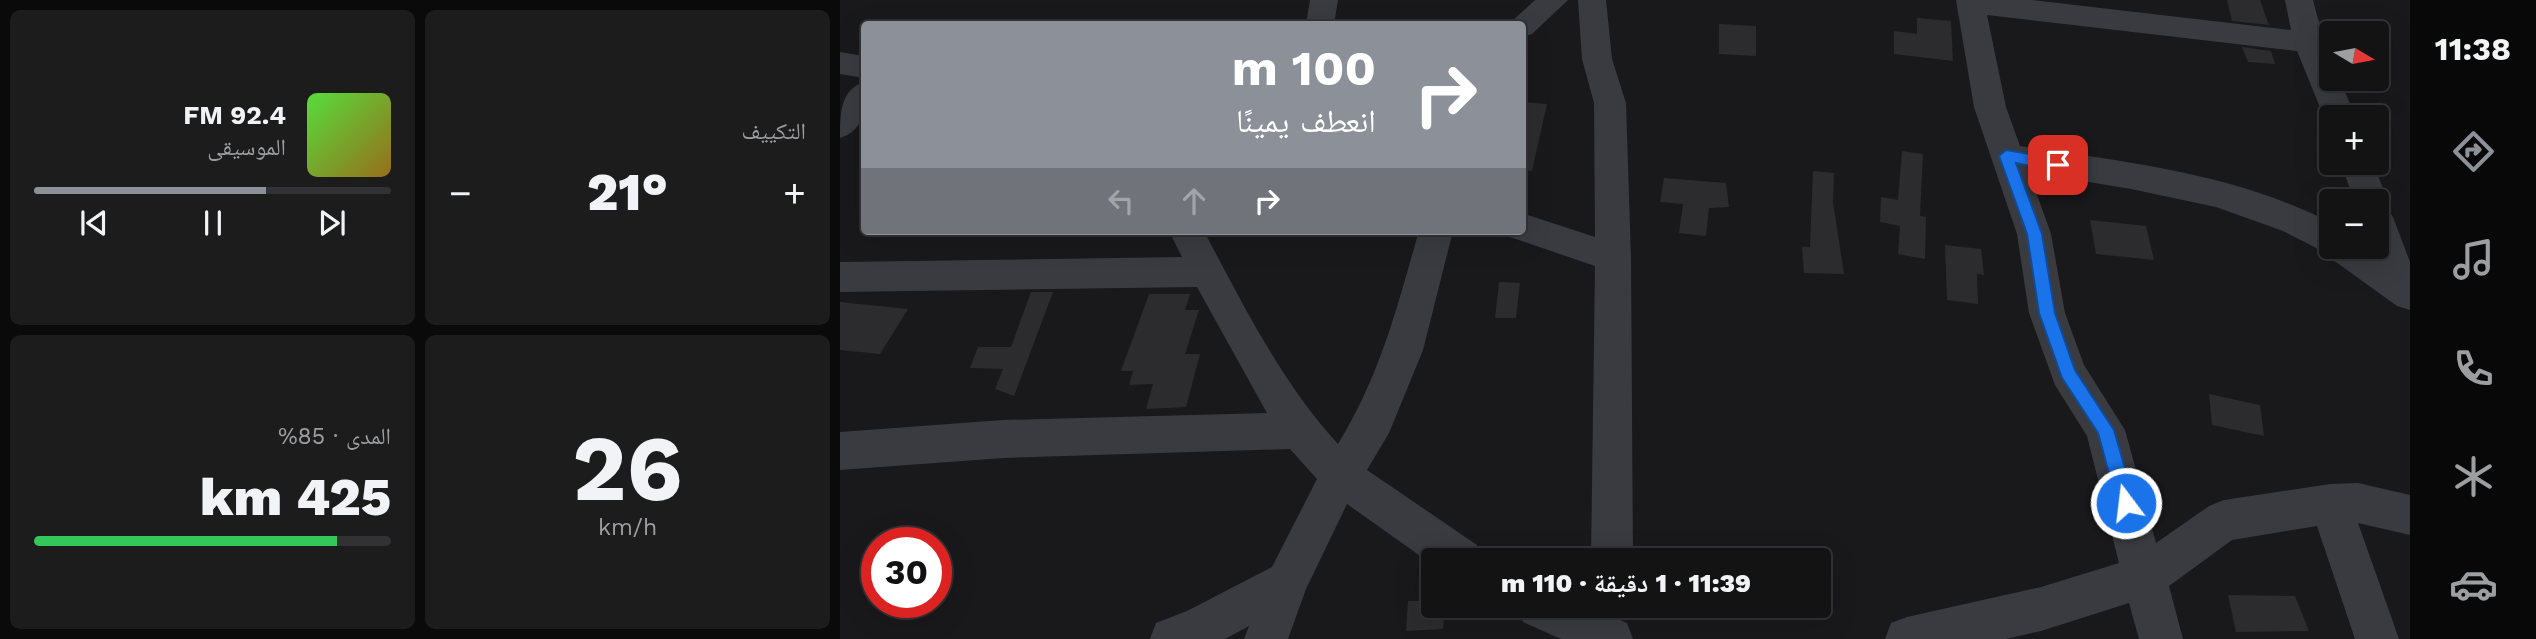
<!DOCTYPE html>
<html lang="ar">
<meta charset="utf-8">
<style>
:root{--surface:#131314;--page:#1c1c1d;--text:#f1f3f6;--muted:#9d9ea0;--line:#323234;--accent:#8c9099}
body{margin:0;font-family:"Work Sans","Noto Naskh Arabic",sans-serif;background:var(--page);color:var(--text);direction:rtl;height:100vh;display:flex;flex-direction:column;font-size:26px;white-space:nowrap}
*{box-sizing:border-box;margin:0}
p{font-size:23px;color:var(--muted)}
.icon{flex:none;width:38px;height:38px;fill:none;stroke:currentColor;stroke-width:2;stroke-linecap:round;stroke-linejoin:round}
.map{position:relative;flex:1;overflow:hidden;direction:ltr}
.drawer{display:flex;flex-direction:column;gap:10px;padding:10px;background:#0a0a0b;width:840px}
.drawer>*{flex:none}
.banner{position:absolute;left:21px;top:21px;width:665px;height:214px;border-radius:7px;box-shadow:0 7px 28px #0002,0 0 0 2px var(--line);direction:rtl;background:#8c9099;color:#fff;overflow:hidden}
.needle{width:46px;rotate:100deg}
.buttons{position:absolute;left:1479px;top:21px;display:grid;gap:14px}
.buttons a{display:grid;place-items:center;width:70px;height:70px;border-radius:7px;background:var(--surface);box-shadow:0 7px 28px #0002,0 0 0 2px var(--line);font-size:35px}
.speed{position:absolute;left:21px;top:527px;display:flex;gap:14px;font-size:35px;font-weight:700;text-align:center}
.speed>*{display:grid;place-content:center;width:91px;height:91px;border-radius:50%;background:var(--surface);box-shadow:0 7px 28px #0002,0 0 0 2px var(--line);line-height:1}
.speed .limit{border:10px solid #d22;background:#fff;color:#111}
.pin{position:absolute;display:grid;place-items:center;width:60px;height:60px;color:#fff;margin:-30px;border-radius:14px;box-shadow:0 4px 10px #0006}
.me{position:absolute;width:77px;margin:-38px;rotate:345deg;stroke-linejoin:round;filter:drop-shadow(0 0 5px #0008)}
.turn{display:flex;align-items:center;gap:24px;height:147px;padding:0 35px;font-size:32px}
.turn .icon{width:91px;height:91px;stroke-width:2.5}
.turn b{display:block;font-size:49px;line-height:60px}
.lanes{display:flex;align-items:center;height:66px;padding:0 35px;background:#0003;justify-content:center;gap:35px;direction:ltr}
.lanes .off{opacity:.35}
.big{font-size:52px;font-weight:800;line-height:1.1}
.drawer .tile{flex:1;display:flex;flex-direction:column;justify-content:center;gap:10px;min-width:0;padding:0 24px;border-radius:10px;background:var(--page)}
.drawer .dial{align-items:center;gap:0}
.dial b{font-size:91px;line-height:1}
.song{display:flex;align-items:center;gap:21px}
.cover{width:84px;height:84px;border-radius:10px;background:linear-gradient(135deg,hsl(110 70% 55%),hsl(40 70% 35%))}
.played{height:7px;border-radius:4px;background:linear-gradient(90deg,var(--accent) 65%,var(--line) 65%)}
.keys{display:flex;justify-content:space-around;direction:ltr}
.heat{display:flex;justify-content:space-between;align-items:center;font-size:38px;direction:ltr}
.charge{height:10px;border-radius:5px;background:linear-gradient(90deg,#34c759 85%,var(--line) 0)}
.drawer .tiles{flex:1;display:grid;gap:10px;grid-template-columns:repeat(2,1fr)}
.trip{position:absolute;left:581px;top:548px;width:410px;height:70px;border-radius:7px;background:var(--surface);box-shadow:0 7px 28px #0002,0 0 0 2px var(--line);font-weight:800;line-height:70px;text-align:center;direction:rtl}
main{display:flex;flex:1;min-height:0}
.dock{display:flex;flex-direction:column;width:126px;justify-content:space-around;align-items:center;background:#080808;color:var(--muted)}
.dock .icon{width:49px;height:49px}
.dock .on{color:var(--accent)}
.dock b{font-size:32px;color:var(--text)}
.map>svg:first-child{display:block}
.building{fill:#2c2c2f}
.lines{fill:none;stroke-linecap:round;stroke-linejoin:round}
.minor{fill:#3a3b40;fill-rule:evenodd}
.route{fill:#1a73e8;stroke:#114b97;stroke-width:2}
</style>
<main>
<nav class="dock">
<b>11:38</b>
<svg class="icon on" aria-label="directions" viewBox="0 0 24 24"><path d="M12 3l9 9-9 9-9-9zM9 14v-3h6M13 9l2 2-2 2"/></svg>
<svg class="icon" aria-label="music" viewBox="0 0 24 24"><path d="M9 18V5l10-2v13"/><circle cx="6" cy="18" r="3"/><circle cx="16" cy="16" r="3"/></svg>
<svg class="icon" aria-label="phone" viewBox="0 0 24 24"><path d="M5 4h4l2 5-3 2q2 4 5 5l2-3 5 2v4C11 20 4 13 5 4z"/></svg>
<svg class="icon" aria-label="climate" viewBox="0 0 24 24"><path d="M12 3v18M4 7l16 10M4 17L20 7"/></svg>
<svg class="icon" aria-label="car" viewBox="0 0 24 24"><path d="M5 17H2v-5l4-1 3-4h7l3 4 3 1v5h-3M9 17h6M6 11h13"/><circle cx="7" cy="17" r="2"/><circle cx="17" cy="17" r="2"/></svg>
</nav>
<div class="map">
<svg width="1570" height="639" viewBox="0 0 1570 639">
<rect width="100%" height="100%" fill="#19191b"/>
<g class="building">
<polygon points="1387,0 1420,0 1429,25 1392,21"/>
<polygon points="1077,18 1111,21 1113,61 1054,54 1054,31 1077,34"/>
<polygon points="879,24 916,26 916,56 879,54"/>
<polygon points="1402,47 1431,51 1435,64 1408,62"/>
<polygon points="682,102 707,104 692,171 682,169"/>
<polygon points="1062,151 1083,154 1080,216 1086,217 1085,259 1058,254 1060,226 1040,222 1041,197 1058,200"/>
<polygon points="973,171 994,173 993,202 1004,274 964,273 962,247 970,247"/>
<polygon points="824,178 886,183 889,207 869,208 866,236 839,233 843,204 820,202"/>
<polygon points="1250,220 1306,226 1314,260 1256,254"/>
<polygon points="1105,245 1141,249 1144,275 1137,274 1138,304 1107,300"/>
<polygon points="659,282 680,283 676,318 655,318"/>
<polygon points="191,292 213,292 174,396 155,389 163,369 130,368 138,347 171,347"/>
<polygon points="309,294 350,294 345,310 359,310 345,354 360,354 346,407 306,409 313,384 289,385 293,371 281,371"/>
<polygon points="0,302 68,309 40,354 0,350"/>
<polygon points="1369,394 1420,405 1424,436 1372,425"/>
<polygon points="1388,595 1455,596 1469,631 1396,632"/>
<polygon points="568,601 593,601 593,606 605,606 603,629 566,631"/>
</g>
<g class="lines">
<g class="minor">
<polygon points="470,0 498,0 494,24 466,24"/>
<polygon points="695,0 728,0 692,34 682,37 682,24 669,24"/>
<polygon points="738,0 766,0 772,59 786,103 791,258 793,560 751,560 755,266 670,237 667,231 682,231 682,213 755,237 754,103 742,59"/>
<path d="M1116 0H1192L1451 30 1445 0H1473C1479 26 1491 53 1491 79H1499L1516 117H1491V126L1484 117 1457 51 1147 15 1166 107 1180 146C1285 162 1395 173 1491 223V247H1536V201H1514L1501 163H1533L1548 201 1545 206 1553 217 1570 262V310L1557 306 1489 257 1486 253 1443 231 1376 207 1291 189 1189 172 1211 234 1225 313 1244 365 1285 430 1316 543 1369 506 1384 500 1490 484 1518 483 1570 495V535L1518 523 1559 639H1515L1477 526 1392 540 1329 586 1343 639H1299L1289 603 1201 631 1166 639H1045L1051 623 1067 617 1201 587 1279 563 1247 436 1215 385 1189 313 1177 234 1134 107Z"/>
<polygon points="0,52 24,56 24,78 0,74"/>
<path d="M24 82C26 105 26 130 0 138 0 114 0 90 24 82Z"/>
<path d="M329 231H364C402 303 443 385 498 444 540 376 557 307 579 231H613L583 350 549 433 527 470 637 545 643 560H593V565L507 504 466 589 448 639H404L409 626 385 639H310L316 623 347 611 432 567 477 479 450 449 163 458 0 470V432L163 420 427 413 357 287 0 292V262L342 257Z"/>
<polygon points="677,606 748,606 787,623 793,639 721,639 683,622"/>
</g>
</g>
<polygon class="route" points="1166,150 1218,159 1225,165 1218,171 1176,163 1202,234 1215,313 1235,370 1274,430 1295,503 1292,509 1286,512 1279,509 1277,503 1258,433 1222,378 1199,313 1187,234 1159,156"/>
</svg>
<div class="buttons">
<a><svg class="needle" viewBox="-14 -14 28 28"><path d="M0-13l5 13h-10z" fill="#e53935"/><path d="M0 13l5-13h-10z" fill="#9d9ea0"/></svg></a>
<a>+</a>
<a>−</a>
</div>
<div class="speed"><div class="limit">30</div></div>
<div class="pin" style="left:1218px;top:165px;background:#d93025"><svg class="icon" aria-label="arrive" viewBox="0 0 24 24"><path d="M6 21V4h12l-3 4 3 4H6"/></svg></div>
<svg class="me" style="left:1286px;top:503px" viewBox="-20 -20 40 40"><circle r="17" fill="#1a73e8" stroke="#fff" stroke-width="3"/><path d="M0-11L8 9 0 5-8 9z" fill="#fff"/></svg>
<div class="trip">11:39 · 1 دقيقة · 110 m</div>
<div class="banner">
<div class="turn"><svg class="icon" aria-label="right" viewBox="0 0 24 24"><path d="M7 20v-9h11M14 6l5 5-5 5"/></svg><div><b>100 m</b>انعطف يمينًا</div></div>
<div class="lanes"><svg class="icon off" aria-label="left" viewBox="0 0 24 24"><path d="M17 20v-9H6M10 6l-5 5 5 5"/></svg><svg class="icon off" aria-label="ahead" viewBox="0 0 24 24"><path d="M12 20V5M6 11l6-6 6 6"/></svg><svg class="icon" aria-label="right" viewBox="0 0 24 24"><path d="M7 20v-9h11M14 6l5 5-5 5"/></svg></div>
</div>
</div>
<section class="drawer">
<div class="tiles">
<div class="tile"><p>التكييف</p>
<div class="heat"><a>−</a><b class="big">21°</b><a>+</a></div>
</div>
<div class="tile">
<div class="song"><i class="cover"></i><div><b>92.4 FM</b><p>الموسيقى</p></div></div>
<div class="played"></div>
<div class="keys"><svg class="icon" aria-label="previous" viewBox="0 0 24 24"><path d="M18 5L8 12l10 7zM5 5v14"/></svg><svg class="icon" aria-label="pause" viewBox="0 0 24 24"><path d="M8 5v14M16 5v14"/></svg><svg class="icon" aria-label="next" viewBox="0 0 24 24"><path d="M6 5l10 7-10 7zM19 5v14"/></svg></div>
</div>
<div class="tile dial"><b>26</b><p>km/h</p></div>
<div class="tile"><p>المدى · 85%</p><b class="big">425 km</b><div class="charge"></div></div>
</div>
</section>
</main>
